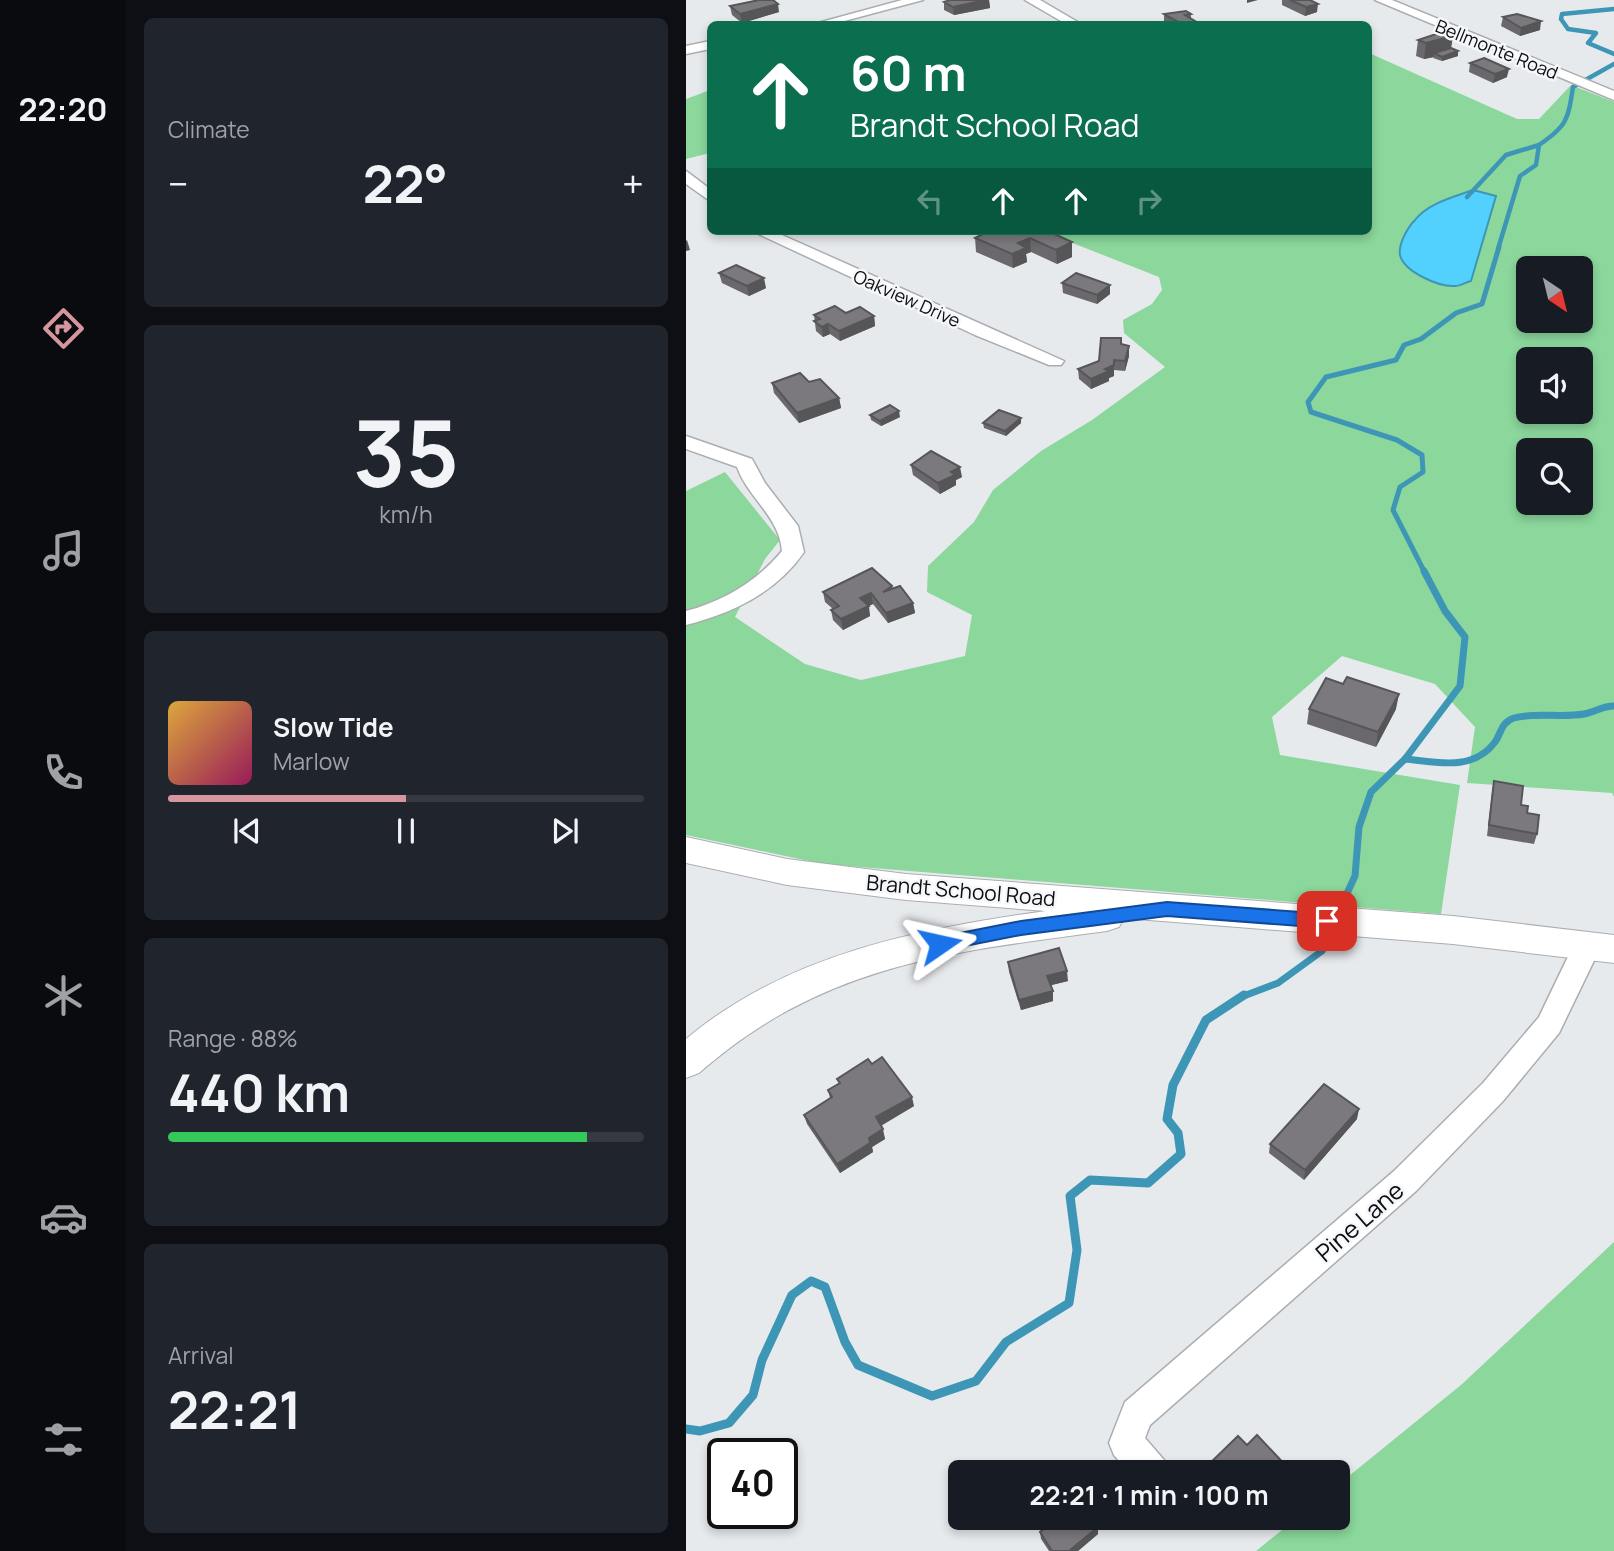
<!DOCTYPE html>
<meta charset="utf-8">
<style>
:root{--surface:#171b24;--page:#20242c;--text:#f1f3f6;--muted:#9ea1a6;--line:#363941;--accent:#d6969f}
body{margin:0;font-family:Manrope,sans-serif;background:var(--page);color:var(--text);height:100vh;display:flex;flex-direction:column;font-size:26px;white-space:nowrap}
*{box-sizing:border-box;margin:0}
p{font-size:23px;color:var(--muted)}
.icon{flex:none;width:38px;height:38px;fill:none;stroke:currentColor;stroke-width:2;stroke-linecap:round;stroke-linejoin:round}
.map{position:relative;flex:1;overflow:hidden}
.side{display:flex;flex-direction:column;gap:18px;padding:18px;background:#0d0f14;width:560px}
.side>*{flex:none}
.hud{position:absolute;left:21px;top:21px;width:665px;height:214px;border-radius:10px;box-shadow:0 4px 10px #0003;background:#0b6e4f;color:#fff;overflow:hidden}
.needle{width:46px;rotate:145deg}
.fabs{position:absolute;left:830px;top:256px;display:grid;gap:14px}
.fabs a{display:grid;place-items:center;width:77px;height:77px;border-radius:10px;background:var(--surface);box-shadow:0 4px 10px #0003;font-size:35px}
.speed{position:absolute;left:21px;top:1438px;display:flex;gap:14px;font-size:35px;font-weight:700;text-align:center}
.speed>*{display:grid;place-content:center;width:91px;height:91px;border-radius:50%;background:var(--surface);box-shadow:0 4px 10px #0003;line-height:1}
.speed .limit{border:4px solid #111;border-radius:10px;background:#fff;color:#111}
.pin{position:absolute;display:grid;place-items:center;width:60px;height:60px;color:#fff;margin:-30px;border-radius:14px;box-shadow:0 4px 10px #0006}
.me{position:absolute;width:77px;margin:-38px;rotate:79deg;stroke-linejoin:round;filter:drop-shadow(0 0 5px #0008)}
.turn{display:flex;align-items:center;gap:24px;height:147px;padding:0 28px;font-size:32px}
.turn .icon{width:91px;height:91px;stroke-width:2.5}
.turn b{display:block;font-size:49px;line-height:60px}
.lanes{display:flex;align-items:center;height:66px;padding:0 28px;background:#0003;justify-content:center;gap:35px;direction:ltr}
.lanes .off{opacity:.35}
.big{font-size:52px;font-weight:700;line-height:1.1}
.side .tile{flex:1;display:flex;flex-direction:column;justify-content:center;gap:10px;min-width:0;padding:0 24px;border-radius:10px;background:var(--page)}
.side .dial{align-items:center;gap:0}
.dial b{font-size:91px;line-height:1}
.song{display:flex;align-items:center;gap:21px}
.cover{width:84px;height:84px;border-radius:10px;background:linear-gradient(135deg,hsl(40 70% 55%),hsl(330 70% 35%))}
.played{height:7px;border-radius:4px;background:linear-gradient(90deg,var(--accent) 50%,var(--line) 50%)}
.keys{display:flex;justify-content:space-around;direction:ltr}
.heat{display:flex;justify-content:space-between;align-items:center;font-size:38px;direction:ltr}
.charge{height:10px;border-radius:5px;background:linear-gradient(90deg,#34c759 88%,var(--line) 0)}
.trip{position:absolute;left:262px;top:1460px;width:402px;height:70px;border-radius:10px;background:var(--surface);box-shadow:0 4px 10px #0003;font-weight:700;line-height:70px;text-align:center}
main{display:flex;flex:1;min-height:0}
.dock{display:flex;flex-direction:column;width:126px;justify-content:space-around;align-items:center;background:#090b0e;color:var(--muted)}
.dock .icon{width:49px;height:49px}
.dock .selected{color:var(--accent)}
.dock b{font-size:32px;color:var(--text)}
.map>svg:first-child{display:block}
.green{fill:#8bd79c;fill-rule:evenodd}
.water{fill:#53d1fe;stroke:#3e96b6;stroke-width:2}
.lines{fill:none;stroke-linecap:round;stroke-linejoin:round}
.stream-far3{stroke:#3e96b6;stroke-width:4.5}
.stream-far2{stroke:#3e96b6;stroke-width:5}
.stream-far1{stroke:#3e96b6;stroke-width:7}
.stream{stroke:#3e96b6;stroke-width:9}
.minor-casing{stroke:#abadb1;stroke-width:3}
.tertiary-casing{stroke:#abadb1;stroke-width:2}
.minor{fill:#fff;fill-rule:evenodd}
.tertiary{fill:#fff;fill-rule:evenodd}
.wall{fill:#6a686c}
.shaded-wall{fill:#565558}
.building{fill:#7b797d;stroke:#565558;stroke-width:2}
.route{fill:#1a73e8;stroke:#114b97;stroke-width:2}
.labels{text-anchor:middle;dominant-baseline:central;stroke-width:5;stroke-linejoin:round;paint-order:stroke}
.far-street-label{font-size:18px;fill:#0c0d0e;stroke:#f5f7fb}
.street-label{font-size:21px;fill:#0c0d0e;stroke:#f5f7fb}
.near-street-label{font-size:24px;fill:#0c0d0e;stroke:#f5f7fb}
</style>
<main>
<nav class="dock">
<b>22:20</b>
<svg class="icon selected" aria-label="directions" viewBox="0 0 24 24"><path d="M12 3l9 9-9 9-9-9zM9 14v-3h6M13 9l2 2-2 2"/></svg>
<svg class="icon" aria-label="music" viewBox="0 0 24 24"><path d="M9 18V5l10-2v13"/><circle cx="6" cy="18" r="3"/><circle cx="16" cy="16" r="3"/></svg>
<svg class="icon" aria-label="phone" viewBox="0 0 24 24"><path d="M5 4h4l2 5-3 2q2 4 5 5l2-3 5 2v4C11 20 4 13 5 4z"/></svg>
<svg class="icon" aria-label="climate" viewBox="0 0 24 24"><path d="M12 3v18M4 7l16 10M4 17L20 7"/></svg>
<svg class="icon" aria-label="car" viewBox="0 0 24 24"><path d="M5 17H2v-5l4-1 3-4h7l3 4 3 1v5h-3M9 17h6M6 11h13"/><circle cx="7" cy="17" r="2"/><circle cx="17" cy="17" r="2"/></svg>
<svg class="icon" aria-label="filters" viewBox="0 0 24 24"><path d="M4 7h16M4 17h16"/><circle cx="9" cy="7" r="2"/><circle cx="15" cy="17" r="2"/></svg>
</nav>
<section class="side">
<div class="tile"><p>Climate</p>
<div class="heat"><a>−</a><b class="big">22°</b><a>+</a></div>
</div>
<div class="tile dial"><b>35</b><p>km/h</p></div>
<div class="tile">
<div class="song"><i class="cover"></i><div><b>Slow Tide</b><p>Marlow</p></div></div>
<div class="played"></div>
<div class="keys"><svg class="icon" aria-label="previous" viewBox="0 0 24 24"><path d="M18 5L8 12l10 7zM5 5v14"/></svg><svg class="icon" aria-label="pause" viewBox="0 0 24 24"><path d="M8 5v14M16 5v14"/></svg><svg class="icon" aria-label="next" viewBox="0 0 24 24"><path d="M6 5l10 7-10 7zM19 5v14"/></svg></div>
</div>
<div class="tile"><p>Range · 88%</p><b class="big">440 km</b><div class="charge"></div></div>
<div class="tile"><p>Arrival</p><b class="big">22:21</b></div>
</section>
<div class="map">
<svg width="928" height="1551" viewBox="0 0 928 1551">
<rect width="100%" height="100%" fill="#e7eaed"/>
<g class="green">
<path d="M683 53 831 119H853L885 85 928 102V797L926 793 781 783 789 727 749 684 656 656 586 717 594 755 774 785 755 914 137 864 0 835V491L39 472 94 540 79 559 49 617 119 664 175 680 279 656 286 615 241 592 242 566 288 522 307 490 355 451 406 420 479 367 438 333 437 320 466 304 476 290 473 277 356 231H682ZM842 268H894V320H842ZM842 359H894V411H842ZM842 450H894V502H842Z"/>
<polygon points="24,90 24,153 0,159 0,99"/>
<polygon points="928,1242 928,1551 570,1551 612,1517 653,1517 653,1484 775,1385"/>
</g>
<path class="water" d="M787 190 810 196 785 281C780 282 774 286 769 286 753 287 718 272 714 255 712 244 722 227 729 220 742 203 768 197 787 190Z"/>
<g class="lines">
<g class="stream-far3">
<polyline points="928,9 876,14 875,19 882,29 910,33 902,43 928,54"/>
<polyline points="781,197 820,155 853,145"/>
<path d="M812 249 834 176 850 165 853 145C881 126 882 120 887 87L928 64"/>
</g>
<polyline class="stream-far2" points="739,573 707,510 714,487 737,472 736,455 711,440 625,412 622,402 640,377 710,360 718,345 735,339 770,313 796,304 813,247"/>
<g class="stream-far1">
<polyline points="719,759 774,686 779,637 759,611 738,571"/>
<path d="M651 915 669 876 673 827 685 792 719 759C750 762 787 772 809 742 815 734 815 722 828 718 849 712 875 718 898 714 909 712 916 706 928 706"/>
<polyline points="555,997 592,983 636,951 647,926"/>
</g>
<polyline class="stream" points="0,1429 14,1431 43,1423 67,1395 76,1360 106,1295 125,1281 139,1287 159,1342 172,1365 246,1396 290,1381 320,1342 383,1303 391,1250 384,1196 404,1180 462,1183 495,1154 492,1133 481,1119 487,1085 520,1020 558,995"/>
<defs>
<g id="minor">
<polygon points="216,0 237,0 147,24 128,24"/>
<polygon points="339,0 354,0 395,24 380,24"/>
<polygon points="689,0 706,0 928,91 928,100"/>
<polygon points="24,41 24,49 0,54 0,46"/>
<polygon points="0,171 24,189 24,201 0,184"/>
<polygon points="66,231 87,231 378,361 375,365 363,365 289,335"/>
<path d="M0 436 66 459 79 483 112 526 118 552C90 593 46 613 0 625V611C38 601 71 581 96 551 93 516 62 498 51 467L0 449Z"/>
<polygon points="902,933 912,936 916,944 873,1033 817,1101 730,1191 464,1425 459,1438 478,1460 484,1472 442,1472 428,1455 423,1443 439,1402 708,1171 797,1083 853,1017 892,936"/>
</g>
<path id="tertiary" d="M0 837 101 859 220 874 767 916 928 935V963L767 944 438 918 433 927 421 931C264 952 137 964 13 1073L0 1078V1039C101 954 232 929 360 911L220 900 101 885 0 863Z"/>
</defs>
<use href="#minor" class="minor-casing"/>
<use href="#tertiary" class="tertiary-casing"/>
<use href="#minor" class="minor"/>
<use href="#tertiary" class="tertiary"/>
</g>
<g class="wall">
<polygon points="264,0 303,0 304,8 268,15 258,10 258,2"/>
<polygon points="596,0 624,0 631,12 619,16 596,5"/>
<polygon points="44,6 93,12 56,23 46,15"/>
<polygon points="478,14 505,14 505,19 514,24 482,24 478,22"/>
<polygon points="817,17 854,30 834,36 815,26"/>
<polygon points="767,36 765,48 772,51 772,56 756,61 747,58 748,57 738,59 730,56 732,40"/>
<polygon points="784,63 821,77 807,83 783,72"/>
<polygon points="233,231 250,231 244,235"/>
<polygon points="362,231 386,257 371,264 345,252 340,254 341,262 327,268 290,252 289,238"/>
<polygon points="33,273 80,288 63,296 36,283"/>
<polygon points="376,283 424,285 424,294 411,304 377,293"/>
<polygon points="160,313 188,316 189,326 154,341 144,334 137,337 130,331 128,315"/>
<polygon points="435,344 443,346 443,356 439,371 428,370 428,376 423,378 423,381 405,389 393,379 392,369 413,361"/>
<polygon points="123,382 153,398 155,408 113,423 88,393 86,383"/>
<polygon points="184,415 214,417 195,426 185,420"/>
<polygon points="335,418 335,423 320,436 298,428 297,423"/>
<polygon points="225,465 276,477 270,480 270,485 254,494 227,475"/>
<polygon points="206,586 207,589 227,603 229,613 202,623 187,604 182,606 184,616 157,630 147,620 145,610 147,609 139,602 137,592"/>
<polygon points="623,709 710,709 690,747 621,724"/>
<polygon points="808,781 835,805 851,834 848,844 801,836 806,792"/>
<polygon points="322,962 382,981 365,985 367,991 367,1001 335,1010 323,972"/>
<polygon points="186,1064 228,1106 195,1126 199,1139 186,1147 187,1152 154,1173 121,1124 118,1115 144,1098 142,1090 153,1084 151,1079"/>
<polygon points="671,1119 618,1180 583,1153 584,1144"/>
<polygon points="354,1532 412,1534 392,1551 363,1551 355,1539"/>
</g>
<g class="shaded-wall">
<polygon points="300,0 303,0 304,8 268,15 267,7"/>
<polygon points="561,0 572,0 561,3"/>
<polygon points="92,4 93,12 56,23 54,14"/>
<polygon points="632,4 631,12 619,16 620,7"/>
<polygon points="855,21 854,30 834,36 835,28"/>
<polygon points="767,36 764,53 748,53 748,57 738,59 740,43"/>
<polygon points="772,51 772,56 756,61 756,57"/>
<polygon points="823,69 821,77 807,83 809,74"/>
<polygon points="344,238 345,252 340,254 341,262 327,268 326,254 332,243"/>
<polygon points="1,240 4,250 0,251 0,241"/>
<polygon points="386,242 386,257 371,264 370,250"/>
<polygon points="78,278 80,288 63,296 61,286"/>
<polygon points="424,285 424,294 411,304 411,295"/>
<polygon points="188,316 189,326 154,341 153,331"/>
<polygon points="142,324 144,334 137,337 136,327"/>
<polygon points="443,346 443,356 439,371 439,361"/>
<polygon points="428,365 428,376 423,378 423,381 405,389 405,379 419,369"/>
<polygon points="153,398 155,408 113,423 111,413"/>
<polygon points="213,411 214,417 195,426 194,421"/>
<polygon points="335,418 335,423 320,436 319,431"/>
<polygon points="274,467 276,477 270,480 270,485 254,494 252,483 265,472"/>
<polygon points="185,593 187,604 176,609 174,598"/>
<polygon points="227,603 229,613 202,623 200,613"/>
<polygon points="183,606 184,616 157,630 155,619"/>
<polygon points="713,694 710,709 690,747 692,732"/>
<polygon points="381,971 382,981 362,986 361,976"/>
<polygon points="367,991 367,1001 335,1010 333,1000"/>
<polygon points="226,1097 228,1106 192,1127 190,1117"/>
<polygon points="673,1109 671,1119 618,1180 619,1170"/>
<polygon points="197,1129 199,1139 186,1147 187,1152 154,1173 151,1164 183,1138"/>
<polygon points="412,1527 412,1534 392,1551 383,1551"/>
</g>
<g class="building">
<polygon points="73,0 87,0 92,4 54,14 44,6"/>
<polygon points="264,0 300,0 267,7 258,2"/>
<polygon points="604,0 624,0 632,4 620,7"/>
<polygon points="500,11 505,14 499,15 514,24 496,24 478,14"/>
<polygon points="831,14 855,21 835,28 817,17"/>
<polygon points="298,22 304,24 288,24"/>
<polygon points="756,32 767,36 740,43 732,40"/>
<polygon points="765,48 772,51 756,57 748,53"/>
<polygon points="798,58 823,69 809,74 784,63"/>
<polygon points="303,231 362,231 386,242 370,250 344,238 332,243 340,248 326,254 289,238"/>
<polygon points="50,265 78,278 61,286 33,273"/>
<polygon points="390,273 424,285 411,295 376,283"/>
<polygon points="149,306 160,313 174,307 188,316 153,331 142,324 136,327 128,321 134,319 128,315"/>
<polygon points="415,338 435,338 435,344 443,346 439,361 428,360 428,365 419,369 423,371 405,379 392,369 413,361"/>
<polygon points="114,373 123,382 134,379 153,398 111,413 86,383"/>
<polygon points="204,405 213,411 194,421 184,415"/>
<polygon points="313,410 335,418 319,431 297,423"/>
<polygon points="245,451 274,467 265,472 269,475 252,483 225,465"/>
<polygon points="186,568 206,586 197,592 214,586 227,603 200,613 185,593 174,598 183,606 155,619 145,610 153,606 137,592"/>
<polygon points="661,677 713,694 692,732 623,709 640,678 657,684"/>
<polygon points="808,781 837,786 835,805 842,806 841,813 853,815 851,834 803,825"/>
<polygon points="373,948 381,971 361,976 367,991 333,1000 322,962"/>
<polygon points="196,1057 226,1097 190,1117 197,1129 183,1138 184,1143 151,1164 118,1115 146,1097 142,1090 154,1083 151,1079 182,1059 186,1064"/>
<polygon points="638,1084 673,1109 619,1170 584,1144"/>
<polygon points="571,1435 604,1470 602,1472 526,1472 521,1466 552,1436 561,1445"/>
<polygon points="372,1517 405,1517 412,1527 383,1551 366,1551 354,1532"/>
</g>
<polygon class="route" points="481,902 641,914 650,921 641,928 481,916 335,935 254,951 245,944 254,937 335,921"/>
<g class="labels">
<g class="far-street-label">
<text transform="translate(811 49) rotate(22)">Bellmonte Road</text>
<text transform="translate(221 298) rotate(24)">Oakview Drive</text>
</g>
<g class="street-label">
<text transform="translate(275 890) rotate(5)">Brandt School Road</text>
</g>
<g class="near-street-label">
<text transform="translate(673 1221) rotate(-41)">Pine Lane</text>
</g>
</g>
</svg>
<div class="fabs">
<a><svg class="needle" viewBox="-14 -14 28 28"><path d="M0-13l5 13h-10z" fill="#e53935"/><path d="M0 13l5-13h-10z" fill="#9ea1a6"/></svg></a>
<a><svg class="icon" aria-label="sound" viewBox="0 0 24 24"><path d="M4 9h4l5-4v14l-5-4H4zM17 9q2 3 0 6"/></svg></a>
<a><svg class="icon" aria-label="search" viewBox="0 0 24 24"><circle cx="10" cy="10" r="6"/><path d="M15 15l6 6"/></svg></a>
</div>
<div class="speed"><div class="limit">40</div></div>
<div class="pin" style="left:641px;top:921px;background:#d93025"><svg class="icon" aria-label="arrive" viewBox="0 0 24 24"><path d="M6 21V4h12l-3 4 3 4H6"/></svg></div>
<svg class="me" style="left:254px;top:944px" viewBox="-20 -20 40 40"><path d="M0-17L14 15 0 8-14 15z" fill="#1a73e8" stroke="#fff" stroke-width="4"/></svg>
<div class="trip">22:21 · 1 min · 100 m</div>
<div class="hud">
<div class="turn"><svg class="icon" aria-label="ahead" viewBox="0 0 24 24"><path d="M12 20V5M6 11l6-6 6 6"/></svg><div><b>60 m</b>Brandt School Road</div></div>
<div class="lanes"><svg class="icon off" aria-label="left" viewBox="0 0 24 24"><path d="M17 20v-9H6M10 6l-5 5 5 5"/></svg><svg class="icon" aria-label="ahead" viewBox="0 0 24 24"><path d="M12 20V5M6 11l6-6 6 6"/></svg><svg class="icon" aria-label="ahead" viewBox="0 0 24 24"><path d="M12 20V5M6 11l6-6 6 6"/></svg><svg class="icon off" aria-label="right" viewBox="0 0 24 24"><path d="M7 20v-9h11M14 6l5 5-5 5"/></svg></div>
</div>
</div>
</main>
